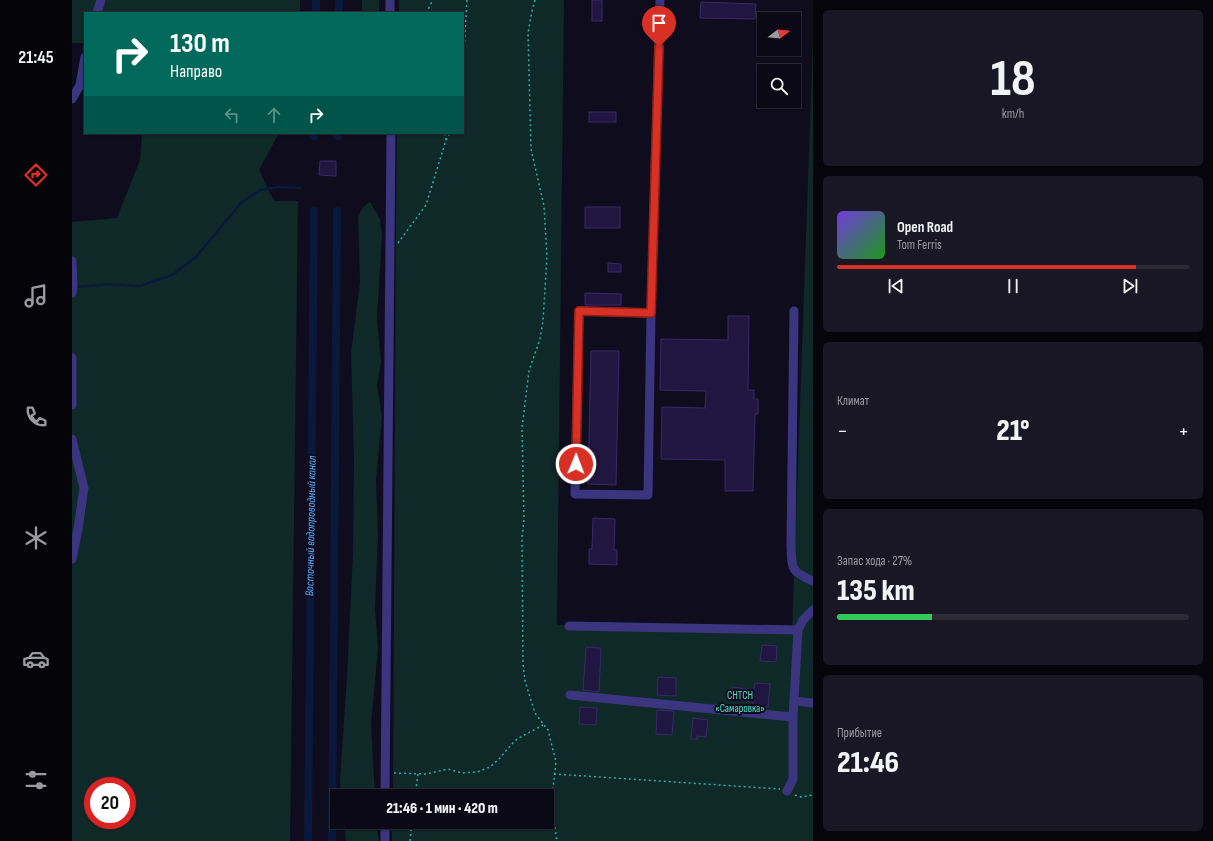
<!DOCTYPE html>
<html lang="ru">
<meta charset="utf-8">
<style>
:root{--surface:#0b0916;--page:#191723;--text:#f1f3f6;--muted:#9a9aa1;--line:#2b2a35;--accent:#d93025}
body{margin:0;font-family:"Sofia Sans Condensed",sans-serif;background:var(--page);color:var(--text);height:100vh;display:flex;flex-direction:column;font-size:15px;white-space:nowrap}
*{box-sizing:border-box;margin:0}
p{font-size:13px;color:var(--muted)}
.icon{flex:none;width:22px;height:22px;fill:none;stroke:currentColor;stroke-width:2;stroke-linecap:round;stroke-linejoin:round}
.map{position:relative;flex:1;overflow:hidden}
.panel{display:flex;flex-direction:column;gap:10px;padding:10px;background:#06050c;width:400px}
.panel>*{flex:none}
.guide{position:absolute;left:12px;top:12px;width:380px;height:122px;border-radius:0px;box-shadow:0 1px 3px #0004,0 0 0 1px var(--line);background:#00695c;color:#fff;overflow:hidden}
.needle{width:26px;rotate:74deg}
.buttons{position:absolute;left:685px;top:12px;display:grid;gap:8px}
.buttons a{display:grid;place-items:center;width:44px;height:44px;border-radius:0px;background:var(--surface);box-shadow:0 1px 3px #0004,0 0 0 1px var(--line);font-size:20px}
.speed{position:absolute;left:12px;top:777px;display:flex;gap:8px;font-size:20px;font-weight:700;text-align:center}
.speed>*{display:grid;place-content:center;width:52px;height:52px;border-radius:50%;background:var(--surface);box-shadow:0 1px 3px #0004,0 0 0 1px var(--line);line-height:1}
.speed .limit{border:6px solid #d22;background:#fff;color:#111}
.pin{position:absolute;display:grid;place-items:center;width:34px;height:34px;color:#fff;margin:-41px -17px;border-radius:50% 50% 50% 0;rotate:-45deg;box-shadow:0 0 4px #0007}
.pin .icon{rotate:45deg}
.me{position:absolute;width:44px;margin:-22px;rotate:1deg;stroke-linejoin:round;filter:drop-shadow(0 0 3px #0008)}
.turn{display:flex;align-items:center;gap:14px;height:84px;padding:0 20px;font-size:18px}
.turn .icon{width:52px;height:52px;stroke-width:2.5}
.turn b{display:block;font-size:28px;line-height:34px}
.lanes{display:flex;align-items:center;height:38px;padding:0 20px;background:#0003;justify-content:center;gap:20px;direction:ltr}
.lanes .off{opacity:.35}
.big{font-size:30px;font-weight:800;line-height:1.1}
.panel .tile{flex:1;display:flex;flex-direction:column;justify-content:center;gap:6px;min-width:0;padding:0 14px;border-radius:6px;background:var(--page)}
.panel .dial{align-items:center;gap:0}
.dial b{font-size:52px;line-height:1}
.song{display:flex;align-items:center;gap:12px}
.cover{width:48px;height:48px;border-radius:6px;background:linear-gradient(135deg,hsl(260 70% 55%),hsl(120 70% 35%))}
.played{height:4px;border-radius:2px;background:linear-gradient(90deg,var(--accent) 85%,var(--line) 85%)}
.keys{display:flex;justify-content:space-around;direction:ltr}
.heat{display:flex;justify-content:space-between;align-items:center;font-size:22px;direction:ltr}
.charge{height:6px;border-radius:3px;background:linear-gradient(90deg,#34c759 27%,var(--line) 0)}
.trip{position:absolute;left:258px;top:789px;width:224px;height:40px;border-radius:0px;background:var(--surface);box-shadow:0 1px 3px #0004,0 0 0 1px var(--line);font-weight:800;line-height:40px;text-align:center}
main{display:flex;flex:1;min-height:0}
.tab-bar{display:flex;flex-direction:column;width:72px;justify-content:space-around;align-items:center;background:#040409;color:var(--muted)}
.tab-bar .icon{width:28px;height:28px}
.tab-bar .active{color:var(--accent)}
.tab-bar b{font-size:18px;color:var(--text)}
.map>svg:first-child{display:block}
.green{fill:#0f2828;fill-rule:evenodd}
.lines{fill:none;stroke-linecap:round;stroke-linejoin:round}
.stream{stroke:#08193b;stroke-width:2.5}
.canal{stroke:#08193b;stroke-width:8}
.building{fill:#201740;stroke:#38296c}
.path{stroke:#2ab1ac;stroke-width:1.5;stroke-dasharray:2 3;stroke-linecap:butt}
.minor{stroke:#3a357e;stroke-width:9}
.route-casing{stroke:#8d1f18;stroke-width:10}
.route{stroke:#d93025;stroke-width:7}
.labels{text-anchor:middle;dominant-baseline:central;stroke-width:4;stroke-linejoin:round;paint-order:stroke}
.park-label{font-size:11px;fill:#53e1c1;stroke:#0f0c1e}
.water-label{font-size:12px;font-style:italic;fill:#57adff;stroke:#0f0c1e}
</style>
<main>
<nav class="tab-bar">
<b>21:45</b>
<svg class="icon active" aria-label="directions" viewBox="0 0 24 24"><path d="M12 3l9 9-9 9-9-9zM9 14v-3h6M13 9l2 2-2 2"/></svg>
<svg class="icon" aria-label="music" viewBox="0 0 24 24"><path d="M9 18V5l10-2v13"/><circle cx="6" cy="18" r="3"/><circle cx="16" cy="16" r="3"/></svg>
<svg class="icon" aria-label="phone" viewBox="0 0 24 24"><path d="M5 4h4l2 5-3 2q2 4 5 5l2-3 5 2v4C11 20 4 13 5 4z"/></svg>
<svg class="icon" aria-label="climate" viewBox="0 0 24 24"><path d="M12 3v18M4 7l16 10M4 17L20 7"/></svg>
<svg class="icon" aria-label="car" viewBox="0 0 24 24"><path d="M5 17H2v-5l4-1 3-4h7l3 4 3 1v5h-3M9 17h6M6 11h13"/><circle cx="7" cy="17" r="2"/><circle cx="17" cy="17" r="2"/></svg>
<svg class="icon" aria-label="filters" viewBox="0 0 24 24"><path d="M4 7h16M4 17h16"/><circle cx="9" cy="7" r="2"/><circle cx="15" cy="17" r="2"/></svg>
</nav>
<div class="map">
<svg width="741" height="841" viewBox="0 0 741 841">
<rect width="100%" height="100%" fill="#0f0c1e"/>
<g class="green">
<polygon points="0,0 228,0 228,13 13,13 13,43 0,43"/>
<rect x="290" y="0" width="17" height="13"/>
<polygon points="327,0 492,0 485,625 720,631 741,39 741,841 320,841 320,822 475,822 475,796 321,796 324,209 325,133 391,133 391,13 327,13"/>
<path d="M70 133H207L187 170 202 201H226L218 841H0V222L45 218 68 160ZM21 786H55V820H21Z"/>
<polygon points="298,202 308,219 310,235 305,319 309,362 305,385 310,417 304,480 306,535 303,608 306,649 299,724 303,796 269,796 268,779 275,677 281,553 282,459 279,353 288,282 286,216 291,207"/>
<polygon points="272,822 304,822 307,841 274,841"/>
</g>
<g class="lines">
<polyline class="stream" points="3,287 38,284 68,286 100,275 124,257 169,203 188,190 206,187 229,188"/>
<g class="canal">
<polyline points="244,13 244,0"/>
<polyline points="267,13 267,0"/>
<polyline points="242,136 242,133"/>
<polyline points="266,136 266,133"/>
<polyline points="236,841 242,211"/>
<polyline points="260,841 265,211"/>
</g>
</g>
<g class="building">
<rect x="520" y="0" width="10" height="21"/>
<polygon points="629,2 684,4 683,19 628,18"/>
<rect x="517" y="112" width="27" height="10"/>
<polygon points="248,161 264,161 264,176 247,175"/>
<rect x="513" y="207" width="35" height="21"/>
<polygon points="536,263 549,264 549,272 536,272"/>
<polygon points="513,293 549,294 549,305 513,305"/>
<polygon points="656,316 677,316 676,390 682,390 682,399 686,399 686,414 683,414 681,491 653,491 653,460 589,459 590,407 633,408 634,391 588,390 589,339 656,340"/>
<polygon points="519,351 547,351 544,485 516,484"/>
<polygon points="521,518 543,519 542,550 545,550 545,565 517,564 517,549 520,549"/>
<polygon points="690,645 705,646 704,662 688,661"/>
<polygon points="514,647 529,648 527,692 511,690"/>
<polygon points="586,677 604,678 604,696 585,695"/>
<polygon points="683,683 698,684 696,707 680,705 681,702 659,699 660,687 682,690"/>
<polygon points="508,707 525,708 524,725 507,724"/>
<polygon points="585,710 602,711 600,735 584,734"/>
<polygon points="621,718 636,720 634,737 625,736 625,739 619,739"/>
</g>
<g class="lines">
<g class="path">
<polyline points="463,0 460,11 456,33 459,149 472,206 475,256 471,321 468,339 457,371 450,428 452,519 450,537 451,664 453,681 463,713 476,730 484,762 479,806 485,841"/>
<polyline points="354,13 361,0"/>
<polyline points="391,67 395,0"/>
<polyline points="374,140 378,133"/>
<polyline points="326,243 354,205 374,140 372,133"/>
<polyline points="322,773 354,774 376,769 390,773 405,772 418,767 428,758 438,746 445,739 471,725"/>
<polyline points="482,774 708,789"/>
<polyline points="723,795 729,797 741,795"/>
<polyline points="343,796 346,774"/>
<polyline points="338,841 340,822"/>
</g>
<g class="minor">
<polyline points="25,13 29,0"/>
<polyline points="318,13 318,0"/>
<polyline points="0,99 8,85 13,57"/>
<polyline points="0,261 1,287 0,293"/>
<path d="M722 311 719 545C720 569 718 571 741 581"/>
<polyline points="579,313 507,311 503,494 576,495 579,313 588,0"/>
<polyline points="0,358 0,405"/>
<polyline points="0,439 12,488 6,529 0,559"/>
<polyline points="497,626 726,630"/>
<polyline points="498,695 721,717"/>
<polyline points="723,701 741,703"/>
<polyline points="715,791 721,779 721,717 726,630 731,620 741,610"/>
<polyline points="313,796 319,133"/>
<polyline points="313,841 313,822"/>
</g>
</g>
<g class="lines">
<defs>
<polyline id="route" points="504,464 507,311 579,313 587,47"/>
</defs>
<use href="#route" class="route-casing"/>
<use href="#route" class="route"/>
</g>
<g class="labels">
<g class="park-label">
<text x="668" y="695">СНТСН<tspan x="668" dy="13">«Самаровка»</tspan></text>
</g>
<g class="water-label">
<text transform="translate(239 526) rotate(-89)">Восточный водопроводный канал</text>
</g>
</g>
</svg>
<div class="buttons">
<a><svg class="needle" viewBox="-14 -14 28 28"><path d="M0-13l5 13h-10z" fill="#e53935"/><path d="M0 13l5-13h-10z" fill="#9a9aa1"/></svg></a>
<a><svg class="icon" aria-label="search" viewBox="0 0 24 24"><circle cx="10" cy="10" r="6"/><path d="M15 15l6 6"/></svg></a>
</div>
<div class="speed"><div class="limit">20</div></div>
<div class="pin" style="left:587px;top:47px;background:#d93025"><svg class="icon" aria-label="arrive" viewBox="0 0 24 24"><path d="M6 21V4h12l-3 4 3 4H6"/></svg></div>
<svg class="me" style="left:504px;top:464px" viewBox="-20 -20 40 40"><circle r="17" fill="#d93025" stroke="#fff" stroke-width="3"/><path d="M0-11L8 9 0 5-8 9z" fill="#fff"/></svg>
<div class="trip">21:46 · 1 мин · 420 m</div>
<div class="guide">
<div class="turn"><svg class="icon" aria-label="right" viewBox="0 0 24 24"><path d="M7 20v-9h11M14 6l5 5-5 5"/></svg><div><b>130 m</b>Направо</div></div>
<div class="lanes"><svg class="icon off" aria-label="left" viewBox="0 0 24 24"><path d="M17 20v-9H6M10 6l-5 5 5 5"/></svg><svg class="icon off" aria-label="ahead" viewBox="0 0 24 24"><path d="M12 20V5M6 11l6-6 6 6"/></svg><svg class="icon" aria-label="right" viewBox="0 0 24 24"><path d="M7 20v-9h11M14 6l5 5-5 5"/></svg></div>
</div>
</div>
<section class="panel">
<div class="tile dial"><b>18</b><p>km/h</p></div>
<div class="tile">
<div class="song"><i class="cover"></i><div><b>Open Road</b><p>Tom Ferris</p></div></div>
<div class="played"></div>
<div class="keys"><svg class="icon" aria-label="previous" viewBox="0 0 24 24"><path d="M18 5L8 12l10 7zM5 5v14"/></svg><svg class="icon" aria-label="pause" viewBox="0 0 24 24"><path d="M8 5v14M16 5v14"/></svg><svg class="icon" aria-label="next" viewBox="0 0 24 24"><path d="M6 5l10 7-10 7zM19 5v14"/></svg></div>
</div>
<div class="tile"><p>Климат</p>
<div class="heat"><a>−</a><b class="big">21°</b><a>+</a></div>
</div>
<div class="tile"><p>Запас хода · 27%</p><b class="big">135 km</b><div class="charge"></div></div>
<div class="tile"><p>Прибытие</p><b class="big">21:46</b></div>
</section>
</main>
